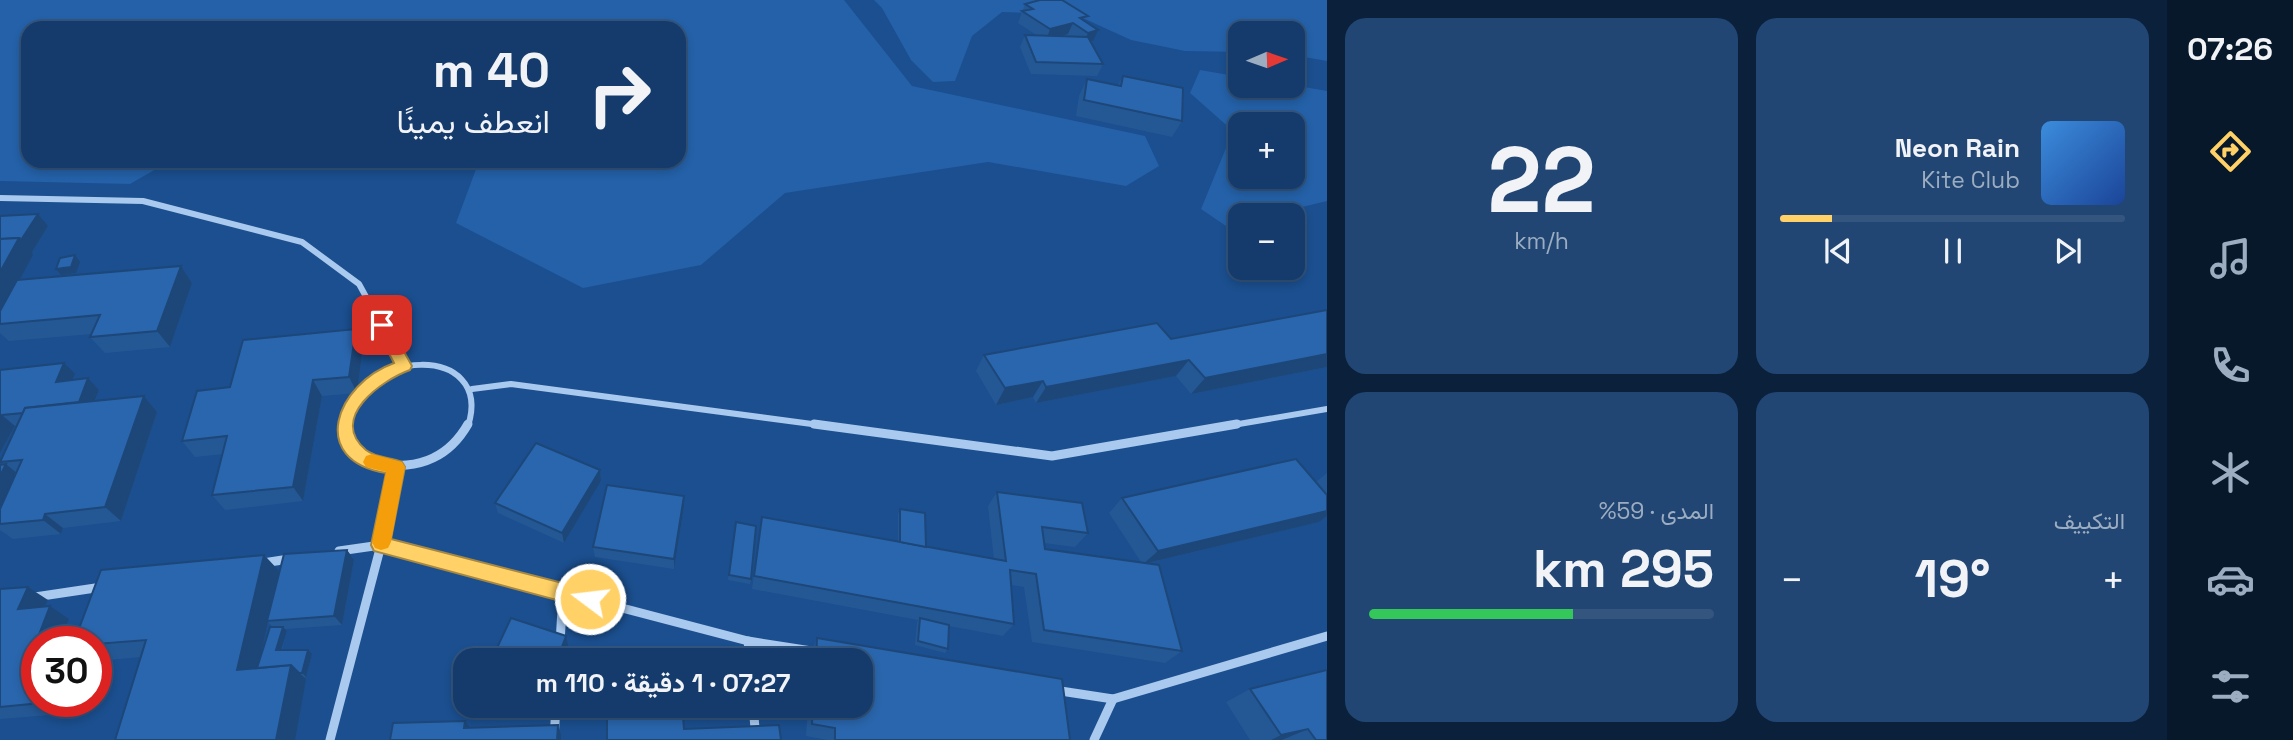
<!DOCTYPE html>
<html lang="ar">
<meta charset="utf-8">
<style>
:root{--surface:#143b6b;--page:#214673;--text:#f1f3f6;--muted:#9dadc1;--line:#33557e;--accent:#ffd166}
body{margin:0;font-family:"Space Grotesk",Vazirmatn,sans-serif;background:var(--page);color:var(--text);direction:rtl;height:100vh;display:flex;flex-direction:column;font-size:26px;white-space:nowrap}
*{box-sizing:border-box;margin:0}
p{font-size:23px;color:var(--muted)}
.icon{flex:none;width:38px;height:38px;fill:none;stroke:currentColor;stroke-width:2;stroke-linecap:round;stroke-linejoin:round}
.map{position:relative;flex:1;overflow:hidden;direction:ltr}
.sheet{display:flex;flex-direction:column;gap:18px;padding:18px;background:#0b203b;width:840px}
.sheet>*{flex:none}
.hud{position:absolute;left:21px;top:21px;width:665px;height:147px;border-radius:21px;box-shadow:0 4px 10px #0003,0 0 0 2px var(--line);direction:rtl;background:#143b6b;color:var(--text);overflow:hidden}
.needle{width:46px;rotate:88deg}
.fabs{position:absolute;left:1228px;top:21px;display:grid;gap:14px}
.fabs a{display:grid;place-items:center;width:77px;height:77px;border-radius:14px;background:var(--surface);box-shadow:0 4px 10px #0003,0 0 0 2px var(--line);font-size:35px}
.speed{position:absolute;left:21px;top:626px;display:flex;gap:14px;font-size:35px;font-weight:700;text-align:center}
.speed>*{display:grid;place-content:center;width:91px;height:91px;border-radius:50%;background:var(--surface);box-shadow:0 4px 10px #0003,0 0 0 2px var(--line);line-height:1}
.speed .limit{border:10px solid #d22;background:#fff;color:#111}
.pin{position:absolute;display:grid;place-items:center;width:60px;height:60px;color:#fff;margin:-30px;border-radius:14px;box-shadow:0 4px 10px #0006}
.me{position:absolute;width:77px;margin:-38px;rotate:285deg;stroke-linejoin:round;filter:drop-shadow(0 0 5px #0008)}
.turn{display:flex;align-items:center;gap:24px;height:147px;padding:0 21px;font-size:32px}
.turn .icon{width:91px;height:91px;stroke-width:2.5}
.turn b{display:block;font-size:49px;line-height:60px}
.big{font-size:52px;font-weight:700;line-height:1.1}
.sheet .widget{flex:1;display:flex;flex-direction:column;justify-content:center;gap:10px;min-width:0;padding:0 24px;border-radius:21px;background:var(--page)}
.sheet .dial{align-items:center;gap:0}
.dial b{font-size:91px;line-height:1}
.song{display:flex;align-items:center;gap:21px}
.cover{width:84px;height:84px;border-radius:10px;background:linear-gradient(135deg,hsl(210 70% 55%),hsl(220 70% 35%))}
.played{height:7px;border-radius:4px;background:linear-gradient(90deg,var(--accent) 15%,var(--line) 15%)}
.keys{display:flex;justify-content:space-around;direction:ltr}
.heat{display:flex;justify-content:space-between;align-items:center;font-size:38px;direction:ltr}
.charge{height:10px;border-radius:5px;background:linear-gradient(90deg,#34c759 59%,var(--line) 0)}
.sheet .tiles{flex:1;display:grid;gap:18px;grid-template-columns:repeat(2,1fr)}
.trip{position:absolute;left:453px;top:648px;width:420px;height:70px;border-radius:21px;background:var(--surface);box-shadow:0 4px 10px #0003,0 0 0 2px var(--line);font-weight:700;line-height:70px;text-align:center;direction:rtl}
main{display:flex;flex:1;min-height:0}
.tabs{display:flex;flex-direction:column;width:126px;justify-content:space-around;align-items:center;background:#08182b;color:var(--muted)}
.tabs .icon{width:49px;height:49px}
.tabs .selected{color:var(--accent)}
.tabs b{font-size:32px;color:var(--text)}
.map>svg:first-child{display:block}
.green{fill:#2461a8;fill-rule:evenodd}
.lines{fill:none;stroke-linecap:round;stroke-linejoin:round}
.street-far1{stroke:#a9c9ee;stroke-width:6}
.street{stroke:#a9c9ee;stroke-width:9}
.wall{fill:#245895;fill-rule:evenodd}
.shaded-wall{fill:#1d4779}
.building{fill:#2a66ad;stroke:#1d4779;stroke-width:2}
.route{fill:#ffd166;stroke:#a68842;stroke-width:2}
.slow{fill:#f59e0b}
</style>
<main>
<nav class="tabs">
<b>07:26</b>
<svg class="icon selected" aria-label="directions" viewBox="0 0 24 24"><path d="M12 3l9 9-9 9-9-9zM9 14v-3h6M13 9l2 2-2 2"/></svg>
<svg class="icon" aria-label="music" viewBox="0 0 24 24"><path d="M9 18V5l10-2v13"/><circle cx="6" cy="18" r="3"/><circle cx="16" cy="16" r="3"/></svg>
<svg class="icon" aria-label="phone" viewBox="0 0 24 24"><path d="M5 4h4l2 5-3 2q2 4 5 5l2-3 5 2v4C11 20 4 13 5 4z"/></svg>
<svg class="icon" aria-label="climate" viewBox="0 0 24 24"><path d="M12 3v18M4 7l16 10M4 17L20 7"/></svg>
<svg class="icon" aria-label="car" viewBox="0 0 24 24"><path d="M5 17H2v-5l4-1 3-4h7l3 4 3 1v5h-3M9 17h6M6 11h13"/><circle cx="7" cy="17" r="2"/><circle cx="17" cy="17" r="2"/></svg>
<svg class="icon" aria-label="filters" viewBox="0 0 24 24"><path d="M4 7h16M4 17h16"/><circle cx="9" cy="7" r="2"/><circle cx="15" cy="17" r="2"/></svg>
</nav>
<section class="sheet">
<div class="tiles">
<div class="widget">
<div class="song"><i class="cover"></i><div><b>Neon Rain</b><p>Kite Club</p></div></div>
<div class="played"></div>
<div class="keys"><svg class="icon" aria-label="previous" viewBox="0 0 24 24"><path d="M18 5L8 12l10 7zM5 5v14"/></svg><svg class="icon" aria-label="pause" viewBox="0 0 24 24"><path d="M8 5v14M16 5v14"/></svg><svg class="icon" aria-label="next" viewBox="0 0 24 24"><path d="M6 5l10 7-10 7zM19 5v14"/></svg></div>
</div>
<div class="widget dial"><b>22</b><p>km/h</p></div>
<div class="widget"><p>التكييف</p>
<div class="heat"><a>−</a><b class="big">19°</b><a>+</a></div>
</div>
<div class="widget"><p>المدى · 59%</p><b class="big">295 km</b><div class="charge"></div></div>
</div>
</section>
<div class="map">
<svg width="1327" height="740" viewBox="0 0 1327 740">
<rect width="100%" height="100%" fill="#1b4f8f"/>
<g class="green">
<polygon points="0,0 844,0 912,86 1145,136 1159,166 1126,186 988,162 785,193 701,265 583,288 456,223 479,161 679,161 679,28 28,28 28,161 170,161 130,184 0,181"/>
<polygon points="874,0 1327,0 1327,61 1293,55 1293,33 1241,33 1241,52 1185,51 1131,40 1074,14 1002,12 972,36 955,81 933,82 911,60 882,8"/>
<path d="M1200 70 1241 77V86L1293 85 1327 91V201L1269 215H1241V222L1226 226 1201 209 1233 131 1190 93ZM1241 124H1293V177H1241Z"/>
</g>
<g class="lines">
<g class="street-far1">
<polyline points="0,198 143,201 302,242 359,284 404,366"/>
<polyline points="472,389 511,384 827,426"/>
<path d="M347 426C355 347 495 342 468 426"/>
<polyline points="1227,426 1327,409"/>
</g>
<g class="street">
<path d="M348 424C348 467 402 473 433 458 448 451 460 438 468 424"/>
<polyline points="814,424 1052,456 1237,424"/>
<polyline points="339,551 381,545 748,641 818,652"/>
<polyline points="263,563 289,559"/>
<polyline points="35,597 102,587"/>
<polyline points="748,641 750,660"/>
<polyline points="559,660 563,592"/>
<polyline points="1054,690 1113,699 1327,636"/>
<polyline points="753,705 756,740"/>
<polyline points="330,740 381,545 396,467"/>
<polyline points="554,740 556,705"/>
<polyline points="1094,740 1113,699"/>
</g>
</g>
<g class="wall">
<polygon points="1025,4 1086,22 1093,41 1091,42 1103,64 1097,76 1031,74 1020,47 1025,35 1038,36 1018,23"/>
<polygon points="1123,76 1182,121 1172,137 1076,116 1079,96 1087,79 1118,85"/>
<polygon points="0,216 48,226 32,252 33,255 20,279 181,266 192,283 170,347 105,353 90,337 92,334 9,341 0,333"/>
<polygon points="1327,310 1327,367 1191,394 1176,376 1036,403 1033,397 996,405 976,371 984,355 1171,339"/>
<polygon points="356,329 363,346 357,393 322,396 303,501 225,510 212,495 223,454 195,457 182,441 230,387"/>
<polygon points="0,370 75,374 73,380 88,378 99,390 95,401 144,396 157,412 121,521 63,528 61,534 13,539 0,530 0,465 4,464 0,462 17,426 15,426 0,453"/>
<polygon points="600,470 601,481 564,543 498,513 495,503"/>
<polygon points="1327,473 1327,516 1319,522 1148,563 1182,651 1165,663 1032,642 1024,587 1011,585 1014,624 1003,636 949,626 948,649 945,653 915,645 917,623 918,620 752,589 762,517 898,542 898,514 900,509 926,547 994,559 988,506 997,492 1088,533 1075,547 1044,543 1045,549 1141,562 1109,513 1122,498 1316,482"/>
<polygon points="684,496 684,506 674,569 595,557 593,547"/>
<polygon points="736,522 751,579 750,584 728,580"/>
<path d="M347 550 354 560 342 625 285 629 287 631 282 650 312 654 306 677H304L306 679 141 657 96 661V642H37L66 702 62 714 0 719V589L48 600 45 607 69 619 65 629H70L77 633 264 555 279 571ZM268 622 273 627 261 654Z"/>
<polygon points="817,638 1070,740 828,740 806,736 808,705 861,705 861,660 810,660 811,652"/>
<polygon points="568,645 562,660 474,660 498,655 496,650"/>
<polygon points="1250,689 1327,740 1250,740 1226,702"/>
<polygon points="518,705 544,705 541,713"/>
<polygon points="705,705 752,705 753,709 752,712 706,717"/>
</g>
<g class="shaded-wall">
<polygon points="1073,23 1068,34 1046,41 1050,29"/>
<polygon points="1098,30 1093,41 1083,44 1088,33"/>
<polygon points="38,214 48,226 32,252 33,255 0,317 0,272 19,238"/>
<polygon points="75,255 80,262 76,273 61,275 56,269"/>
<polygon points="181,266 192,283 170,347 157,331"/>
<polygon points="356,329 363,346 357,393 349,377"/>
<polygon points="1327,354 1327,367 1191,394 1205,378"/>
<polygon points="1189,360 1176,376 1036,403 1046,387"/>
<polygon points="64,363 75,374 67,393 56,382"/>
<polygon points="88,378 99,390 88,418 77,406"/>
<polygon points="313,380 322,396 303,501 293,487"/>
<polygon points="1043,381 1033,397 996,405 1005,388"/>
<polygon points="144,396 157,412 121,521 105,507"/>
<polygon points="2,415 15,426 0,453 0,419"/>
<polygon points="6,464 24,479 0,520 0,476"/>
<polygon points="600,470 601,481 564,543 562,533"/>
<polygon points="684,496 684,506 674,569 674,559"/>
<polygon points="1327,511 1327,516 1319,522 1143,564 1158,551"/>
<polygon points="45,514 63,528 61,534 43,520"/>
<polygon points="347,550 354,560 342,625 334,616"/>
<polygon points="264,555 279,571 257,673 237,670"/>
<polygon points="28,587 48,600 38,621 18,609"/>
<polygon points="50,606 69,619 60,642 40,632"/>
<polygon points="283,627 287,631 280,654 276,650"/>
<polygon points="70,629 89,641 89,642 65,642"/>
<polygon points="566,636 568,645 562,660 557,660"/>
<polygon points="308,650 312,654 306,677 302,673"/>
<polygon points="291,665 306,679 295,740 276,740"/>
<polygon points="41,702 66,702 62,714 41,703"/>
<polygon points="539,705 544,705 541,713 538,706"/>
<polygon points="465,721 472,730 464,728"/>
<polygon points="558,725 561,735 561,740 557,740"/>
<polygon points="1308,729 1282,740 1271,740 1281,735"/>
</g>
<g class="building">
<polygon points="1040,0 1062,0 1088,16 1080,18 1098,30 1088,33 1073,23 1050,29 1022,11 1033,9 1025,4"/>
<polygon points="1025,35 1088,37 1103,64 1036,62"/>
<polygon points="1123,76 1183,88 1182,121 1084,100 1087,79 1121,86"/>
<polygon points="38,214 21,240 19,238 0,239 0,216"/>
<polygon points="19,238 0,272 0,239"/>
<polygon points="75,255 71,267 56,269 60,258"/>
<polygon points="181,266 157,331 90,337 100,315 0,324 0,311 17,280"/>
<polygon points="1327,310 1327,354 1205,378 1189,360 1046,387 1043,381 1005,388 984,355 1157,323 1171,339"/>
<polygon points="356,329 349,377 313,380 293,487 212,495 227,436 182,441 197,391 230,387 243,340"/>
<polygon points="64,363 56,382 88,378 79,402 25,408 23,413 2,415 0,419 0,370"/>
<polygon points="144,396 105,507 45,514 43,520 0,524 0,509 22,460 0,462 25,408"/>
<polygon points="536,443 600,470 562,533 495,503"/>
<polygon points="1296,459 1327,495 1327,511 1158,551 1122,498"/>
<polygon points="6,464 0,476 0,465"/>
<polygon points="607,485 684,496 674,559 593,547"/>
<polygon points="997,492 1082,503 1088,533 1042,527 1045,549 1159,565 1182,651 1044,630 1036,574 1010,570 1014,624 754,576 762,517 1006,561"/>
<polygon points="900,509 925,513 926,547 900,542"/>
<polygon points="736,522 756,526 751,579 729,575"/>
<polygon points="347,550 334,616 267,621 284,554"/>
<polygon points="264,555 237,670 291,665 276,740 115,740 146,640 96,644 96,642 74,642 101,570"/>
<polygon points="28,587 18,609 50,606 40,632 70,629 65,642 37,642 37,702 41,702 41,703 0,707 0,589"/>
<polygon points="511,618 566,636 557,660 516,660 517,657 496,650"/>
<polygon points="920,618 949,625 948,649 918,641"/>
<polygon points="270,627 283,627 276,650 308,650 302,673 299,673 291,665 257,668"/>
<polygon points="817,638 1062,679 1070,740 835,740 835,728 812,724 813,705 861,705 861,660 816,660"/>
<polygon points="478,649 501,655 499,660 474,660"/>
<polygon points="745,655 745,660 731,660 730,656"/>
<polygon points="679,658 680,660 646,660"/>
<polygon points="1327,670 1327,740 1316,740 1308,729 1281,735 1250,689"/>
<polygon points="607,705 682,705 684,729 779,725 781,740 607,740"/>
<polygon points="706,705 752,705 753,709 706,713"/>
<polygon points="465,721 464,728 558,725 557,740 390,740 393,723"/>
</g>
<path class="route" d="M382 320 387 321 412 366 410 370C382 380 328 418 366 450 376 458 390 457 402 462L405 467 391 539 590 590 597 593 600 599 597 606 590 609 374 551 371 545 386 473C307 460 336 384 394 363L374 325Z"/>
<polygon class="slow" points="372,454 402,462 405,467 391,542 388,548 381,550 375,548 372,542 386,472 366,467 363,462 366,456"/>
</svg>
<div class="fabs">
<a><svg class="needle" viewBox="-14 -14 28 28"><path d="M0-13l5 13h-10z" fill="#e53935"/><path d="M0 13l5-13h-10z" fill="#9dadc1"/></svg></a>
<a>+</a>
<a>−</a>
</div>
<div class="speed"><div class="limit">30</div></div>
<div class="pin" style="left:382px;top:325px;background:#d93025"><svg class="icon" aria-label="arrive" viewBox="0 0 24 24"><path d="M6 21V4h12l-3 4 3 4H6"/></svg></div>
<svg class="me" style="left:590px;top:599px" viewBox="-20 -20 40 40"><circle r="17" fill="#ffd166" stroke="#fff" stroke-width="3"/><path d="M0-11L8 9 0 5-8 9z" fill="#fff"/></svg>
<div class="trip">07:27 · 1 دقيقة · 110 m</div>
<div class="hud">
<div class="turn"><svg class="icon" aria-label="right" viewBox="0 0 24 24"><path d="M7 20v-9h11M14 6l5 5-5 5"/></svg><div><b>40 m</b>انعطف يمينًا</div></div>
</div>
</div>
</main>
